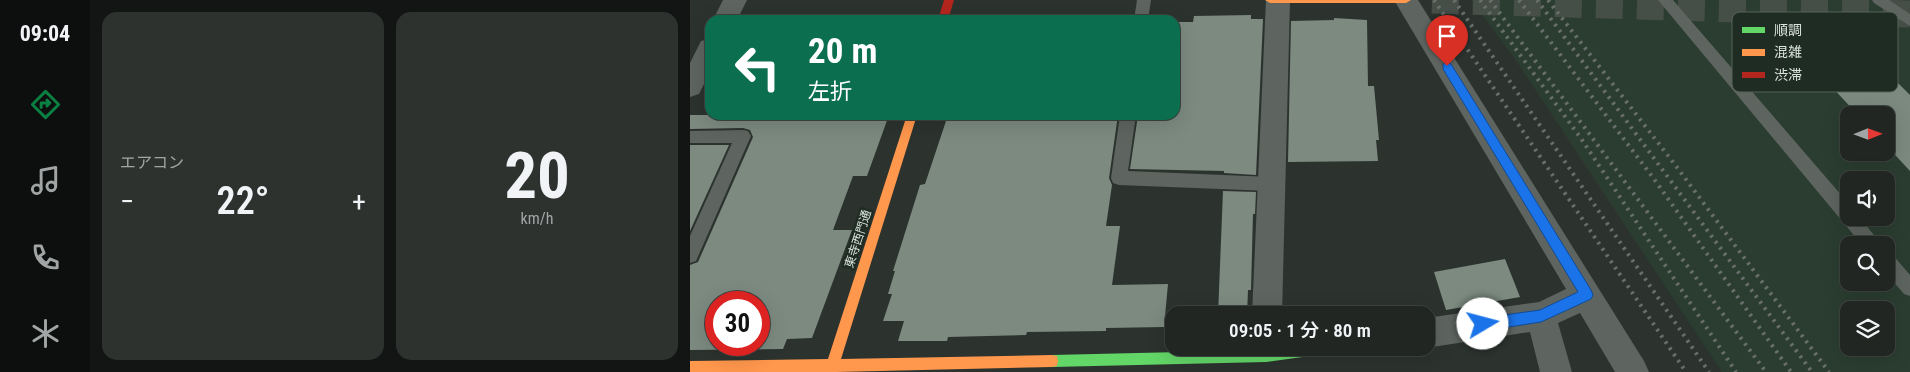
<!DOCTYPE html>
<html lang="ja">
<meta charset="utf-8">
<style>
:root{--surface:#212622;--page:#2d322f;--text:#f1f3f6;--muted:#a2a5a5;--line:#3e4340;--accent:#0b8043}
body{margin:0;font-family:"Roboto Condensed","Noto Sans JP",sans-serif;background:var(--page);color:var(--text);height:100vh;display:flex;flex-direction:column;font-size:19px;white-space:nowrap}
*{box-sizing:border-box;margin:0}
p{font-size:16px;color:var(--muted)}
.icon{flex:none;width:28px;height:28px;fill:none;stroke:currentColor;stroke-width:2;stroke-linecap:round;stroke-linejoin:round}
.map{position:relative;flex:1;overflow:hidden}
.details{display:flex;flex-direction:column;gap:12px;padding:12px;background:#121513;width:600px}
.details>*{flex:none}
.hud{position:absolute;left:15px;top:15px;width:475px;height:105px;border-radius:15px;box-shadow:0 5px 20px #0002,0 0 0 1px var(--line);background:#0b6e4f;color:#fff;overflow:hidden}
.needle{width:32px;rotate:89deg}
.tools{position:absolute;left:1150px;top:106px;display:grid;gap:10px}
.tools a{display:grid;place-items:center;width:55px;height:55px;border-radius:10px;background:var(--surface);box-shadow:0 5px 20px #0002,0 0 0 1px var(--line);font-size:25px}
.speed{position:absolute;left:15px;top:291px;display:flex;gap:10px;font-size:25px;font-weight:700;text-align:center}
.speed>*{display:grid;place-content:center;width:65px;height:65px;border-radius:50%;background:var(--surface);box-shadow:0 5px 20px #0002,0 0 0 1px var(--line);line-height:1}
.speed .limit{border:8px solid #d22;background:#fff;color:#111}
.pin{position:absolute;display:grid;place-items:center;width:42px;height:42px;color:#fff;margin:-51px -21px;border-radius:50% 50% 50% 0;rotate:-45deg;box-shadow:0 0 5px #0007}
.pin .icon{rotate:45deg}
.me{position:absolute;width:55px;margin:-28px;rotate:82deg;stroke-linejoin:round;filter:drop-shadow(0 0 4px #0008)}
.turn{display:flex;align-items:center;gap:18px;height:105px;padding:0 20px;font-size:22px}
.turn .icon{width:65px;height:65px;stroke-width:2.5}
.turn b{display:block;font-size:35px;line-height:42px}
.big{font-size:38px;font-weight:600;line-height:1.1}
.details .tile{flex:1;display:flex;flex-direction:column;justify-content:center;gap:8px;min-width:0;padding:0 18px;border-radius:15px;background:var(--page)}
.details .dial{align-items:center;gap:0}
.dial b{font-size:65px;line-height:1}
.heat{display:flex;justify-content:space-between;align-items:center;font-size:28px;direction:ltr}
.details .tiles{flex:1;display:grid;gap:12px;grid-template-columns:repeat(2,1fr)}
.trip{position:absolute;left:475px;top:306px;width:270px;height:50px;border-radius:15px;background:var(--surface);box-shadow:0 5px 20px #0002,0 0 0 1px var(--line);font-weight:600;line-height:50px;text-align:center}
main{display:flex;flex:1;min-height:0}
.menu{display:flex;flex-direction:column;width:90px;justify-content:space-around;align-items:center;background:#0d0f0e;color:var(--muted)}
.menu .icon{width:35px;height:35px}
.menu .active{color:var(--accent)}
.menu b{font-size:22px;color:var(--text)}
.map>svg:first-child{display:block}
.built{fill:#2b3d31;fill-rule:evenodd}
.building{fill:#7c8a80;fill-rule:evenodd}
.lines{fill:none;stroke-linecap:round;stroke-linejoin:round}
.secondary-tunnel{stroke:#464e48;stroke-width:27;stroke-dasharray:27 14;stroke-linecap:butt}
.lane{fill:#5e645f;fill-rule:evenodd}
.street{fill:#5e645f;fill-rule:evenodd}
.fast{fill:#63d668;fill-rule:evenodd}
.slow{fill:#ff974d;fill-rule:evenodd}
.jam{fill:#b3261e;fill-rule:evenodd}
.rail{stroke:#686e6a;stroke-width:4;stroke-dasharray:2.5 5;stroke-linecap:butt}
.route{fill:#1a73e8;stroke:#114b97}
.labels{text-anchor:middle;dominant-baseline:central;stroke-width:5;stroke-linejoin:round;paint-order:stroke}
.street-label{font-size:12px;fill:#dbe4dd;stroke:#1f2c23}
.key{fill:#1f2c23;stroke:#57635b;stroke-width:1}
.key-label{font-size:14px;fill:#dbe4dd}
</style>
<main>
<nav class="menu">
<b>09:04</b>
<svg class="icon active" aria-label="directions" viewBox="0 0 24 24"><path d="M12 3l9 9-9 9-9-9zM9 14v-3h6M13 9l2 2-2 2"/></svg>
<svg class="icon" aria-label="music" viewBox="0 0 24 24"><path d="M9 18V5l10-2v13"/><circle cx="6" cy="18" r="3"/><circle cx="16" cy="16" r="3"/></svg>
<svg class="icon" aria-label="phone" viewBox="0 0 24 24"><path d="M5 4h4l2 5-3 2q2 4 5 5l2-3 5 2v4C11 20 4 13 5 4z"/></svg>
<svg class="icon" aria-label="climate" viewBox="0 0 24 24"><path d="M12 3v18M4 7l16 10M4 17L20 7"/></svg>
</nav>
<section class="details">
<div class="tiles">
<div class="tile"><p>エアコン</p>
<div class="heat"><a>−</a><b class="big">22°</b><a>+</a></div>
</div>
<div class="tile dial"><b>20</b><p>km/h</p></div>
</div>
</section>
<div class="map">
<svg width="1220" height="372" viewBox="0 0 1220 372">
<rect width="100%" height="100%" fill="#2c332e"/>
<path class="built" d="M781 0H1220V372H1032L825 59ZM1159 115H1196V152H1159ZM1159 180H1196V218H1159ZM1159 245H1196V282H1159ZM1159 310H1196V348H1159Z"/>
<g class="building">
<polygon points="561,15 561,19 573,19 566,175 534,173 534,171 440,169 448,115 485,115 485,22 503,22 504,16"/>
<polygon points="644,18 677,20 678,86 684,86 689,140 686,140 688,161 598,162 601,21 644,20"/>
<polygon points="1164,39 1220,95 1220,171 1196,145 1196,115 1168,115 1112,55"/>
<path d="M0 115H199L177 176H163L143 230H162L122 338 97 339 93 349 0 350V265L8 262 63 137 60 130 53 128 0 129ZM26 302H69V345H26Z"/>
<polygon points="258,115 428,115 419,178 422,185 416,226 430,226 422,285 478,284 474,327 416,328 416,331 337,332 336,335 258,337 257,341 208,341 214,321 193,321 202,294 198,294 205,271 203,271 230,185 235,184"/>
<polygon points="0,145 39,145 0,231"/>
<polygon points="533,191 566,192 565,214 563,214 561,290 558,290 557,315 528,315"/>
<polygon points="815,259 830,297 756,310 744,272"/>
</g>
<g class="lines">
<polyline class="secondary-tunnel" points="742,0 1220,14"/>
<g class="lane">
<polygon points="447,0 461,0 458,20 444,20"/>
<polygon points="968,0 983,0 1159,204 1159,218 1170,218 1192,245 1172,245"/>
<polygon points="1182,0 1199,0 1220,14 1220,26 1184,3"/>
<polygon points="430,115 446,115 438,171 581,177 587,179 589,184 587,189 581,191 429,185 423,183 421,178"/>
<polygon points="53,130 58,131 61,136 6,261 0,263 0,236 42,143 0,143 0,131"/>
<polygon points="1196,252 1202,254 1220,275 1220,296 1214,294 1196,273"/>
</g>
<g class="street">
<polygon points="33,0 57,0 47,20 23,20"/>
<polygon points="576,0 600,0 592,315 562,315"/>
<polygon points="704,0 728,0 954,361 959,372 925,372 890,313 868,323 882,372 850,372 840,332 736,348 734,348 736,348 736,318 849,302 876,289"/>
<polygon points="20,39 20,72 9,94 0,97 0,63 11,41"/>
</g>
<polygon class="fast" points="591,348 640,348 639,352 634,354 576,362 362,367 357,366 356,361 357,356 362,355 576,350"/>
<g class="slow">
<polygon points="575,0 721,0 716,3 580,3"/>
<polygon points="217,115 227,115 151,359 362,355 367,356 368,361 367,366 362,367 147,372 0,372 0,361 138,359"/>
</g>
<polygon class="jam" points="254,0 264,0 258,20 248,20"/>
<g class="rail">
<polyline points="744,0 996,372"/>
<polyline points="764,0 1019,372"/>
<polyline points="790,0 890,137 1046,372"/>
<polyline points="800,0 1076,372"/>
<polyline points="829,0 964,179 1101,372"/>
<polyline points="847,0 1122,372"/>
<polyline points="858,0 986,166 1139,372"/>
</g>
</g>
<polygon class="route" points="757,62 761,64 901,290 903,295 901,299 851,322 793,331 789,329 787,324 789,320 793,318 850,310 888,292 753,69 753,64"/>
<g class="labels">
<g class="street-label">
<text transform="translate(168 239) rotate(-72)">東寺西門通</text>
</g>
</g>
<rect x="1042" y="12" width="166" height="80" rx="8" class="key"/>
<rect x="1052" y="27" width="23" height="6" fill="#63d668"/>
<rect x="1052" y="49" width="23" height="7" fill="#ff974d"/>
<rect x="1052" y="72" width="23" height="6" fill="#b3261e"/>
<g class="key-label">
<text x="1084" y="35">順調</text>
<text x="1084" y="57">混雑</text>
<text x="1084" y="80">渋滞</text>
</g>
</svg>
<div class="tools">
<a><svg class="needle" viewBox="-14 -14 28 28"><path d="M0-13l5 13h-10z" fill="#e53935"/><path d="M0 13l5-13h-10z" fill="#a2a5a5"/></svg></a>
<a><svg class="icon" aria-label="sound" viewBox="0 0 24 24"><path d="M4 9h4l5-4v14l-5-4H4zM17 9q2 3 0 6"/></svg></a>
<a><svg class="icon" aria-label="search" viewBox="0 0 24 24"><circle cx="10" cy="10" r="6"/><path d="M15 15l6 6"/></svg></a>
<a><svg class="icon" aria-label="layers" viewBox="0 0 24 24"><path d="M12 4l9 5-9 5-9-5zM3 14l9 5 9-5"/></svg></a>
</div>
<div class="speed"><div class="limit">30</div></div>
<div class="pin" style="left:757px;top:66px;background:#d93025"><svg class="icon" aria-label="arrive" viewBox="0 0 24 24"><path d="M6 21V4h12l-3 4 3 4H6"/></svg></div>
<svg class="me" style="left:793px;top:324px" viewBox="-20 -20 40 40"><circle r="19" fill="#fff"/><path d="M0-13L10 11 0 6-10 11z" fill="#1a73e8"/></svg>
<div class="trip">09:05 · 1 分 · 80 m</div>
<div class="hud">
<div class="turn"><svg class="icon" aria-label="left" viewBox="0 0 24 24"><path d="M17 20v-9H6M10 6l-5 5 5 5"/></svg><div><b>20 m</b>左折</div></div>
</div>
</div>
</main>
